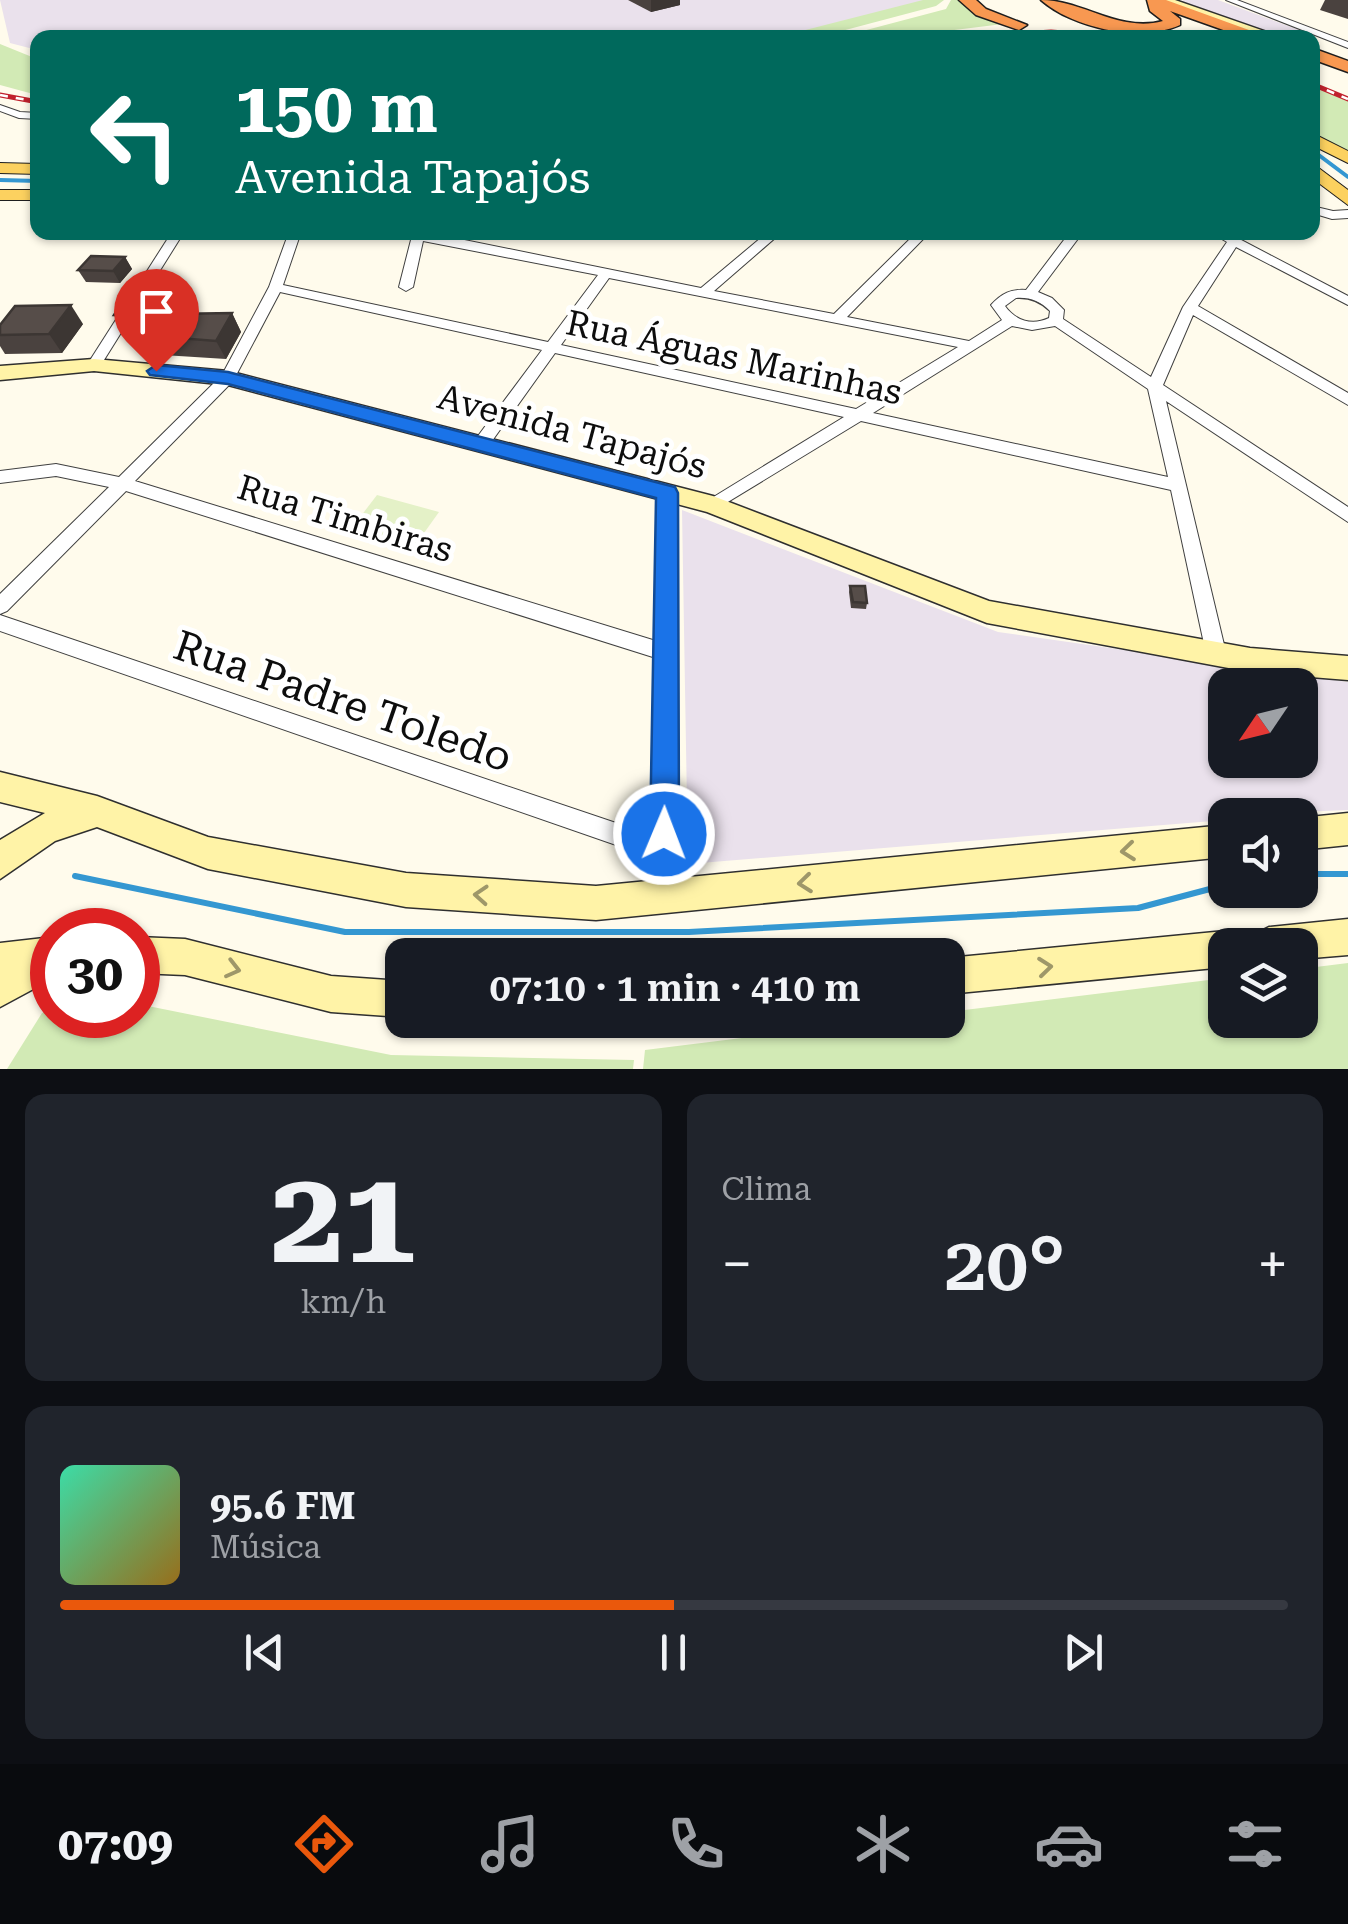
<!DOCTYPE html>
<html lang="pt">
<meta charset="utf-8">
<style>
:root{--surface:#171b24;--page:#20242c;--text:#f1f3f6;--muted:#9ea1a6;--line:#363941;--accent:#ea580c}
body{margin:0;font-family:"Roboto Serif",serif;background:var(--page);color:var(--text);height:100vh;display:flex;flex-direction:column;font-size:38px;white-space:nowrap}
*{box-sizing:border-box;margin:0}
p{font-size:32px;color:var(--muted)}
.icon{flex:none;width:55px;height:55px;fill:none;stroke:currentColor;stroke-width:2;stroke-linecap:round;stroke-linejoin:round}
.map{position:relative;height:1069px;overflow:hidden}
.sheet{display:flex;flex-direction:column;gap:25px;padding:25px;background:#0d0f14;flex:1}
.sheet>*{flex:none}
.hud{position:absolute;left:30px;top:30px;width:1290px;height:210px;border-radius:20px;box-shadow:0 2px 8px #0004;background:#00695c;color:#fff;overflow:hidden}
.needle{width:65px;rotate:235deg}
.buttons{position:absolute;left:1208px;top:668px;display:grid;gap:20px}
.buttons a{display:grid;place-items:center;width:110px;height:110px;border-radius:20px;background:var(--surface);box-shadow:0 2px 8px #0004;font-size:50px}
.speed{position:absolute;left:30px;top:908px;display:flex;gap:20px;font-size:50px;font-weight:700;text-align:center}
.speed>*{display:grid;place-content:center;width:130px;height:130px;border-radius:50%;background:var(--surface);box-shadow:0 2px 8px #0004;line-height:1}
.speed .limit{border:15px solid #d22;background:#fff;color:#111}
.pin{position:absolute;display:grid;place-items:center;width:85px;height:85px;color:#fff;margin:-102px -42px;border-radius:50% 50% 50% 0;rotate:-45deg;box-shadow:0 0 10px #0007}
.pin .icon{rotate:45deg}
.me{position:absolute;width:110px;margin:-55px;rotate:1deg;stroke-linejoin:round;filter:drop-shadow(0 0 8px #0008)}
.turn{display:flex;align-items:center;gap:35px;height:210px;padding:0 40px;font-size:45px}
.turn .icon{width:130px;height:130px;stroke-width:2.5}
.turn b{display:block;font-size:70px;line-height:85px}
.big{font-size:75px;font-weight:600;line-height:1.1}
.sheet .widget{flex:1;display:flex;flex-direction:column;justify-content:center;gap:15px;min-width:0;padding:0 35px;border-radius:20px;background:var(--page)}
.sheet .dial{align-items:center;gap:0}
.dial b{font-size:130px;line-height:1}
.song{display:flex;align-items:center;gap:30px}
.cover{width:120px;height:120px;border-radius:15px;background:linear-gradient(135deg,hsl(160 70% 55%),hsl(40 70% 35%))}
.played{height:10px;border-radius:5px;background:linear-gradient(90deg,var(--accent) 50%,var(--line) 50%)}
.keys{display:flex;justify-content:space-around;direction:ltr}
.heat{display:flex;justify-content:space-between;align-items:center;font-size:55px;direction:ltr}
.sheet .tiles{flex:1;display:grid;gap:25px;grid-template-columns:1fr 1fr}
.widget:last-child{grid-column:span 2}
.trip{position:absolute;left:385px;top:938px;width:580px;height:100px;border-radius:20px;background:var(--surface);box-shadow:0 2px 8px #0004;font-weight:600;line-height:100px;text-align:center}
.menu{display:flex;height:160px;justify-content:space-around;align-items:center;background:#090b0e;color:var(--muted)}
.menu .icon{width:70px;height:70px}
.menu .current{color:var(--accent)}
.menu b{font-size:45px;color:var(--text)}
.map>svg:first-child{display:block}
.industrial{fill:#eae1ec;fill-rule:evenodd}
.green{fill:#d2eab5}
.pitch{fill:#e4f1c7}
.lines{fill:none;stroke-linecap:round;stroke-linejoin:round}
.stream-far1{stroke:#3497d1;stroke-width:4}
.stream{stroke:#3497d1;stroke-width:6}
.minor-casing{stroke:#404040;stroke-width:2}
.secondary-casing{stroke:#2f2f2f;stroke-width:3}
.primary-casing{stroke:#1e1e1e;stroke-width:2}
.motorway-casing{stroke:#1e1e1e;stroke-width:3}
.minor{fill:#fff;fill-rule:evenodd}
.secondary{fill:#fff3a7;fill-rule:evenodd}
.primary{fill:#fcd15f;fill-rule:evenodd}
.motorway{fill:#f89851;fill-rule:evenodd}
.rail-casing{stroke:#c1212d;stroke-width:5}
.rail{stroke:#fff;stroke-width:2.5;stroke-dasharray:8;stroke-linecap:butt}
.wall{fill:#4a423f}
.shaded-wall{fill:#3c3633}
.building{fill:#564d49;stroke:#3c3633;stroke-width:2.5}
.oneway{stroke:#9e9769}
.route{fill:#1a73e8;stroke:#114b97;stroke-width:2.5}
.labels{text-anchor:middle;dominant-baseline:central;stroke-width:10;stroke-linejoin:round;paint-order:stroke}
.street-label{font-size:35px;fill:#0d0d0d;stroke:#fff}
.near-street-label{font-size:42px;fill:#0d0d0d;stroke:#fff}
</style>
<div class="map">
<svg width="1348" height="1069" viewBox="0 0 1348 1069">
<rect width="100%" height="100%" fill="#fffbec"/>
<g class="industrial">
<polygon points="0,0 926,0 788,37 38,38 37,50 10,43"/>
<polygon points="1184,0 1218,0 1313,35 1281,37 1177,2"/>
<path d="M682 510 998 632 1348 682V810L1225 815V820L688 864ZM1225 685H1300V760H1225Z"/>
</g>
<g class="green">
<polygon points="923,0 944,0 936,6 819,37 778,37"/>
<polygon points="951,0 960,0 973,14 1011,23 898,37 836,38 946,9"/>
<polygon points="0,44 37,59 37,95 0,85"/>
<polygon points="1312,85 1348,101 1348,153 1313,133"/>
<polygon points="1348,963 1348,1069 643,1069 645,1050 887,1020 948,1020 948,1012 1225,978 1225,1020 1300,1020 1300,969"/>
<polygon points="138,1004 391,1055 634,1060 633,1069 7,1069 42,1013 52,1009 52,1015 138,1015"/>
</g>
<polygon class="pitch" points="377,495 439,512 414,547 351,529"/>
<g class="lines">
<g class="stream-far1">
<polyline points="1312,150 1348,177"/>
<polyline points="0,180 38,181"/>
</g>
<g class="stream">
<polyline points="1300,874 1348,874"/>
<polyline points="75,876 345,932 689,932 1138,908 1225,885"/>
</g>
<defs>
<g id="minor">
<polygon points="1226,0 1237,0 1348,42 1348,48"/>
<polygon points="1022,34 1026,37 1011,38 1012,36"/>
<polygon points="0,105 20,112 38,113 38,119 19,118 0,111"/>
<polygon points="1312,206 1333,211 1348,210 1348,218 1332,219 1312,213"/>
<polygon points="172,232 184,232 99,368 89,368 87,365"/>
<path d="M289 232H301L283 285 548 342 598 275 423 241 413 287 406 291 399 287 413 232H425L701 288 768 232H782L714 291 834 314 917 232H930L847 317 969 341 1002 320 991 305C1002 293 1011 289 1026 290L1070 232H1083L1038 292 1052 298 1064 310 1063 319 1151 377 1183 307 1227 242 1210 232H1226L1348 296V305L1236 247 1198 306 1348 393V405L1193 315 1163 385 1348 507V522L1166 401 1226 653 1223 659 1216 661 1209 659 1206 653 1171 490 861 421 713 511 707 509 705 505 707 501 844 417 555 353 487 448H475L473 444 475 440 542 350 280 292 233 381 135 481 656 641 659 493 667 487 673 489 675 493C675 627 670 762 680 896L676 904 668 908 660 904 656 896 653 845 619 846 0 631V615L619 824 653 822 656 658 126 491 7 611 0 614V594L109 487 56 476 0 483V471L56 464 119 477 222 375 269 287ZM609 278 958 347 856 409 561 345ZM1016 298C1030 297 1040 301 1050 311L1049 318C1032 326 1016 321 1005 306ZM1012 326 1032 330 1055 326 1148 389 1168 477 873 413Z"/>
</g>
<g id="secondary">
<polygon points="1157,0 1175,0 1284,38 1264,38"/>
<polygon points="94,359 228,371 713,496 989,601 1250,648 1348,656 1348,680 1250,672 987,623 707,512 228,385 94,371 0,380 0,366"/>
<polygon points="0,772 97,796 208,837 406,873 596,886 1225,825 1225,857 596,920 406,907 208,869 97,827 55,841 0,879 0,840 45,813 0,802"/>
<polygon points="1348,813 1348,845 1300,850 1300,818"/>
<polygon points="1348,919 1348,955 1300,959 1300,945 1251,945 1257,933 1269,927"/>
<polygon points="1225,931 1238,936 1241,945 1225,945 1225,967 948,994 948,958"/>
<polygon points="138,937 185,939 331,976 402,981 402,1017 331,1012 185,975 138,973"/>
<polygon points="44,938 52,941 52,979 0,1007 0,943"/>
</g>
<g id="primary">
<polygon points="1312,133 1348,151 1348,163 1312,145"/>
<polygon points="0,163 38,164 38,174 0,173"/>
<polygon points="1312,163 1348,190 1348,205 1312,178"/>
<rect x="0" y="190" width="38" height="10"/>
</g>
<g id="motorway">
<polygon points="959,0 976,0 986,9 1027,25 1019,30 976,15"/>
<path d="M1041 0C1083 0 1119 33 1163 21L1150 11 1147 0H1166L1271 38H1246L1170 11 1180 19V25C1140 43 1073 28 1041 0Z"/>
<polygon points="1312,48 1348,61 1348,72 1312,59"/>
</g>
</defs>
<use href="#minor" class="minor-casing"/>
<use href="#secondary" class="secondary-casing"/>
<use href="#primary" class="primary-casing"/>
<use href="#motorway" class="motorway-casing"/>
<use href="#minor" class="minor"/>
<use href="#secondary" class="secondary"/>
<use href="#primary" class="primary"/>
<use href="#motorway" class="motorway"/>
<defs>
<g id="rail">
<polyline points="953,38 1051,32 1128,38"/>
<polyline points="1312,84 1348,99"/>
<polyline points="0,95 38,102"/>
</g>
</defs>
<use href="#rail" class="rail-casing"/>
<use href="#rail" class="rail"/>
</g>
<g class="wall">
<polygon points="628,0 680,0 680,5 651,12"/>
<polygon points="1325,0 1348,0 1348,19 1320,10"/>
<polygon points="125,257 132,269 120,283 86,282 78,270"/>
<polygon points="175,302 181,314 232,313 241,332 226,359 163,355 153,336 154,335 125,334 114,315"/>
<polygon points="83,324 62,353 5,354 0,346 0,325"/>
<polygon points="850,586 867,603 866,609 851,608 849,592"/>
</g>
<g class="shaded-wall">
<polygon points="651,0 680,0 680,5 651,12"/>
<polygon points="125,257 132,269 120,283 113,271"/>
<polygon points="175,302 185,320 175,335 165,316"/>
<polygon points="71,305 83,324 62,353 49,334"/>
<polygon points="232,313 241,332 226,359 216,341"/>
</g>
<g class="building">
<polygon points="91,256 125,257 113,271 78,270"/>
<polygon points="123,301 175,302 165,316 114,315"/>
<polygon points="71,305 49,334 0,335 0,325 15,306"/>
<polygon points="232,313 216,341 153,336 169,314"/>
<polygon points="850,586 865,586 867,603 853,602"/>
</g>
<defs><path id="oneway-chevron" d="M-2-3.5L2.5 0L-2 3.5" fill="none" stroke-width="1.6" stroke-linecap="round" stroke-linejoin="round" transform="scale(2.5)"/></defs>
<g class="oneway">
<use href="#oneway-chevron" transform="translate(1128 851) rotate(174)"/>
<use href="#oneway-chevron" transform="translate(805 883) rotate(174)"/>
<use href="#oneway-chevron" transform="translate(481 895) rotate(-176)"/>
<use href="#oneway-chevron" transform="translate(1045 967) rotate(-6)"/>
<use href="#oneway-chevron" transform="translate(233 969) rotate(14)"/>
</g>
<polygon class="route" points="156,365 228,372 675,487 678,493 679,834 675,844 664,848 654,844 650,834 656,498 228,384 150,375 147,371"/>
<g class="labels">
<g class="street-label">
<text transform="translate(734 358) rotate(12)">Rua Águas Marinhas</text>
<text transform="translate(572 432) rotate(15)">Avenida Tapajós</text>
<text transform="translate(345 519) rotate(17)">Rua Timbiras</text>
</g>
<g class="near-street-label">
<text transform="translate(343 701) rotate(19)">Rua Padre Toledo</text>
</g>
</g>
</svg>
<div class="buttons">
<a><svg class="needle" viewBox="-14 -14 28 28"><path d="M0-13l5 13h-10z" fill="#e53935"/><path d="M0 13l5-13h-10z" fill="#9ea1a6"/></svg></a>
<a><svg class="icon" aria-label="sound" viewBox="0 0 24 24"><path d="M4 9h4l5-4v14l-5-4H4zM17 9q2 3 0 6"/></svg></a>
<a><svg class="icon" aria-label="layers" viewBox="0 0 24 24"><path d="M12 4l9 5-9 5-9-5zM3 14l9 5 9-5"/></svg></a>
</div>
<div class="speed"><div class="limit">30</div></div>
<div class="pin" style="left:156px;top:371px;background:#d93025"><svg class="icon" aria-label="arrive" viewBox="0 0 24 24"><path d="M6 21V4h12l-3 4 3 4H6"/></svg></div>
<svg class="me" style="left:664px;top:834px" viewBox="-20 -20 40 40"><circle r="17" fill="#1a73e8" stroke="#fff" stroke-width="3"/><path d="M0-11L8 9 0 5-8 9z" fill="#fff"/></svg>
<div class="trip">07:10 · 1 min · 410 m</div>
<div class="hud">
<div class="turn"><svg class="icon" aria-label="left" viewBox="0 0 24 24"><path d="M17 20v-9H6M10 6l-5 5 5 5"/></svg><div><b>150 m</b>Avenida Tapajós</div></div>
</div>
</div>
<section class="sheet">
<div class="tiles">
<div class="widget dial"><b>21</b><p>km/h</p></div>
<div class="widget"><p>Clima</p>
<div class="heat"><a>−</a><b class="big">20°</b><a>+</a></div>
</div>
<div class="widget">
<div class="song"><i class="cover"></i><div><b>95.6 FM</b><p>Música</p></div></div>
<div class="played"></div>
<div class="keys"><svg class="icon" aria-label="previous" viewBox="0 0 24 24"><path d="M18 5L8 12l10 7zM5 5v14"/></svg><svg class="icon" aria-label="pause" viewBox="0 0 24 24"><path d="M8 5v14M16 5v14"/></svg><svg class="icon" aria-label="next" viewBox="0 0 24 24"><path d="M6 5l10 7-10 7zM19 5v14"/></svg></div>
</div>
</div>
</section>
<nav class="menu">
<b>07:09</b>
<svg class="icon current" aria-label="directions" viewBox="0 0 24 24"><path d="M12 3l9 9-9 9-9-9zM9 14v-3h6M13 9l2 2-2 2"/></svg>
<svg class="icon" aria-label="music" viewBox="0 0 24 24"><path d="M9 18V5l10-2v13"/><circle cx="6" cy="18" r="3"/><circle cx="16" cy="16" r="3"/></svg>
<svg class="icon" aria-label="phone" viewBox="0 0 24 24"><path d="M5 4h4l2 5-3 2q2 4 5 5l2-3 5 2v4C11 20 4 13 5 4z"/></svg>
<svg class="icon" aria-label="climate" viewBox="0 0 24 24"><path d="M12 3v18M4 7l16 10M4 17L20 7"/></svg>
<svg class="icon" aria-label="car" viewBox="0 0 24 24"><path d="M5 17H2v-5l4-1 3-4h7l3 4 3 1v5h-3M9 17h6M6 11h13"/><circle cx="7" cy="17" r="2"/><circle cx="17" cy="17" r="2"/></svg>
<svg class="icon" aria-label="filters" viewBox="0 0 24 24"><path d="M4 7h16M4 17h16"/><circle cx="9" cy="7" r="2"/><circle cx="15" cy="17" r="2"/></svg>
</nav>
